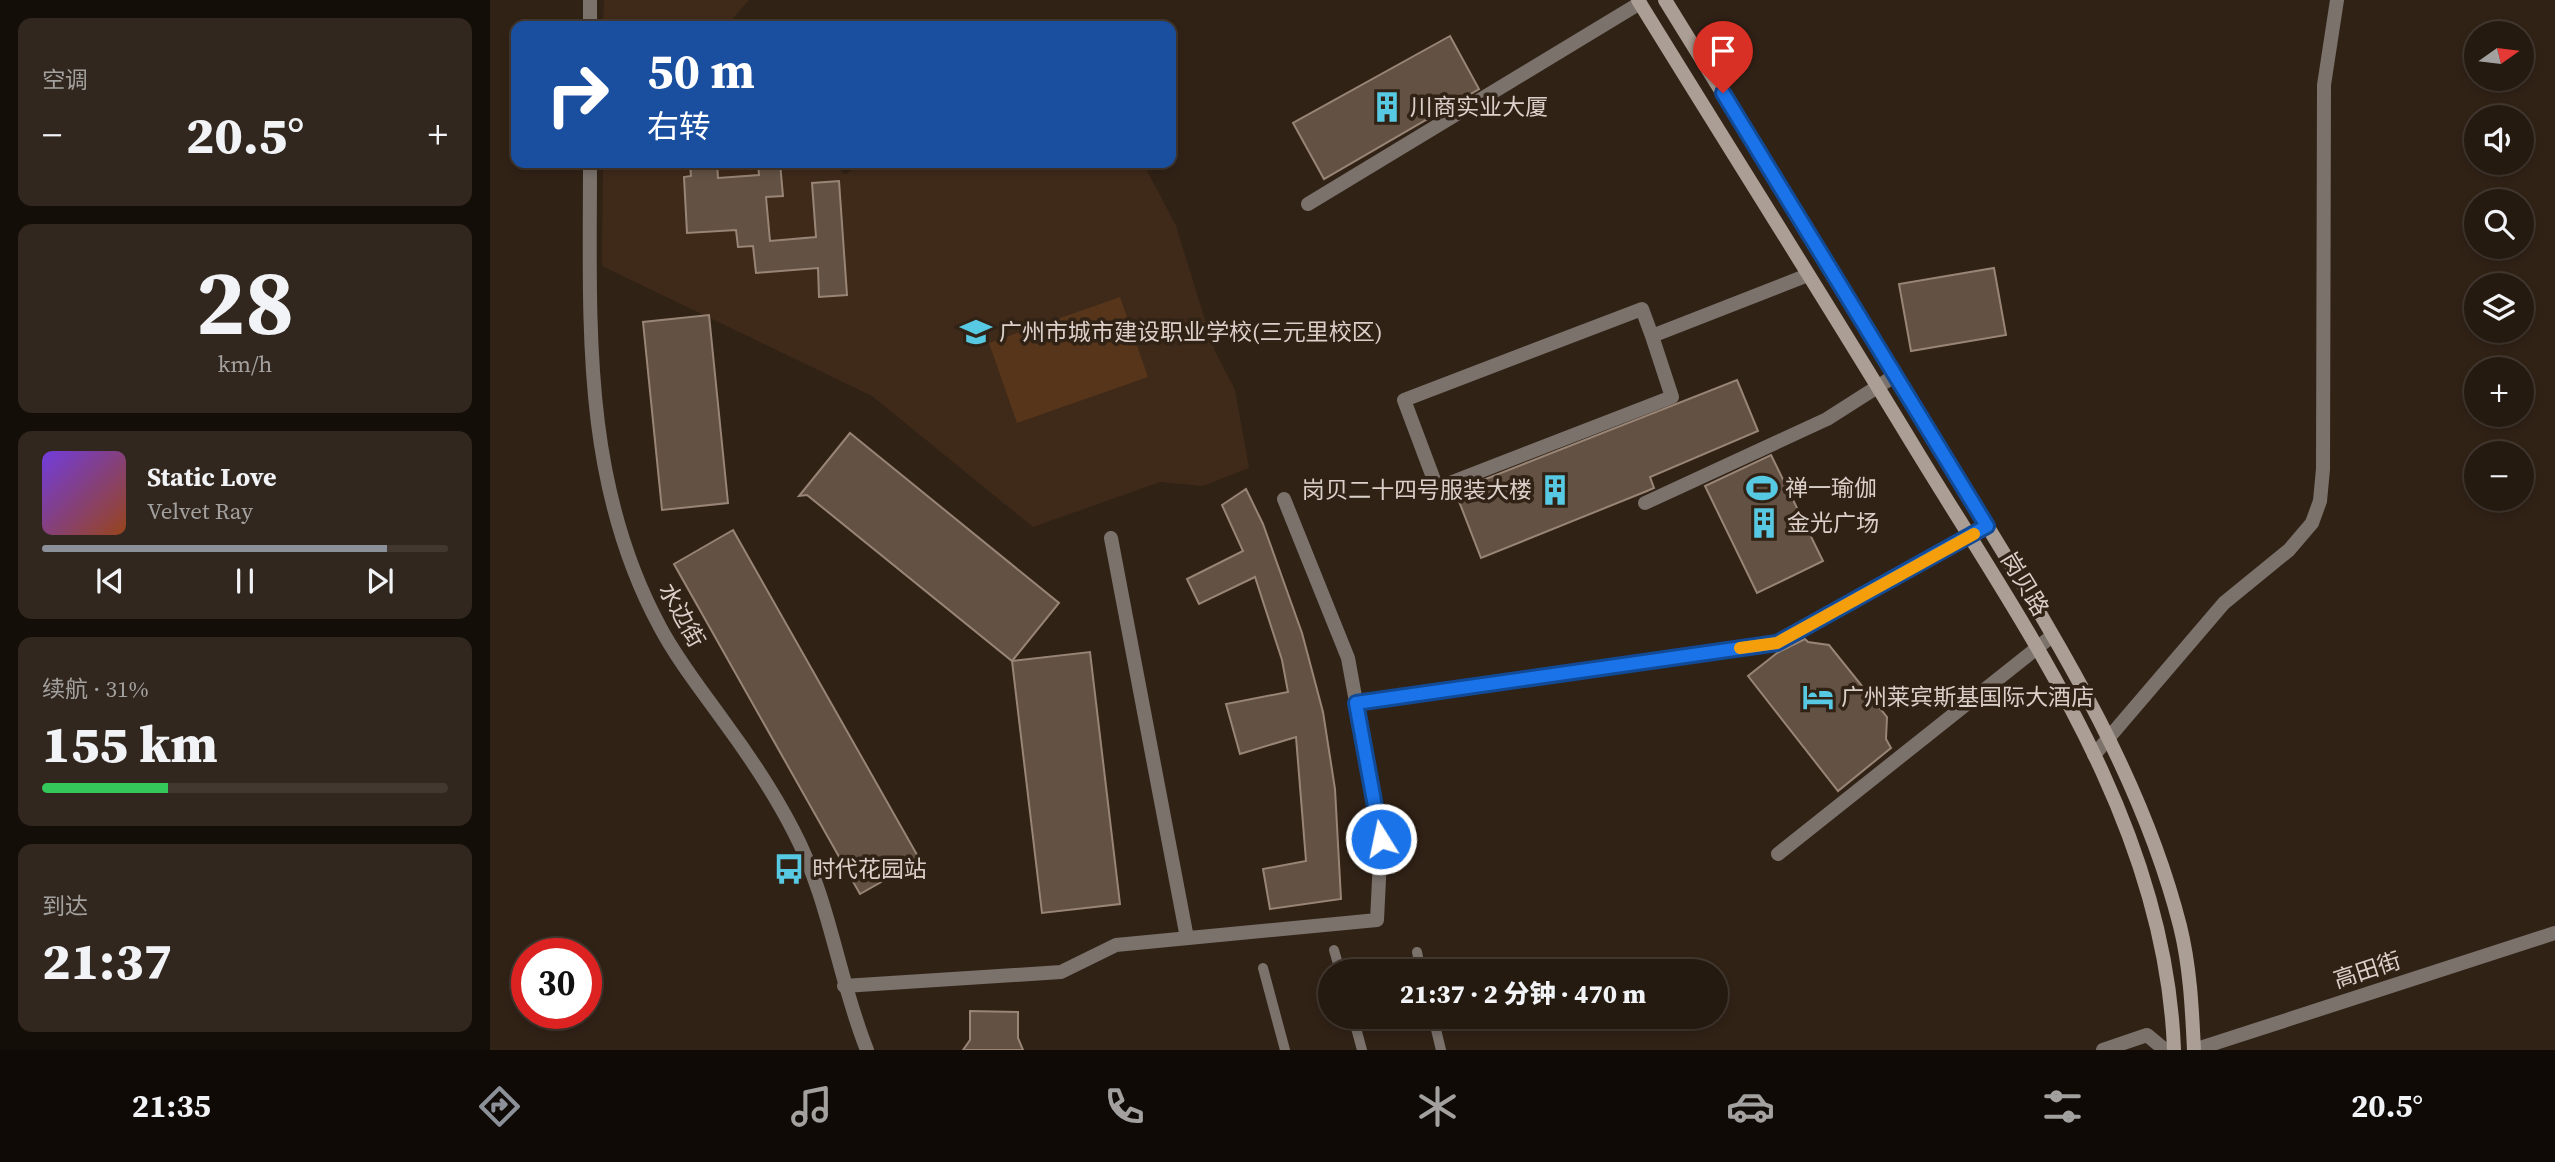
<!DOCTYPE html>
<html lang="zh">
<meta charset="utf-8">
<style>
:root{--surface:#251a10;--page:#31271e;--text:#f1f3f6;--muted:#a3a19f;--line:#423830;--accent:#8c9099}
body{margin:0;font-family:"Source Serif 4","Noto Sans SC",serif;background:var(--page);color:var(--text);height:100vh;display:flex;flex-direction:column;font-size:26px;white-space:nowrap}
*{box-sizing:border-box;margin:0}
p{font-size:23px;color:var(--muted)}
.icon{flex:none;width:38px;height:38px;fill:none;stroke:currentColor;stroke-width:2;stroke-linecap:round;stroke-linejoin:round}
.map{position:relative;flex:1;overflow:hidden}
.sheet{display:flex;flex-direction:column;gap:18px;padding:18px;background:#140e09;width:490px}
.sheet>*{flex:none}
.hud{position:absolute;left:21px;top:21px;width:665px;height:147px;border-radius:14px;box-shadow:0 4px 10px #0003,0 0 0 2px var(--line);background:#1a4fa0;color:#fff;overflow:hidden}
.needle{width:46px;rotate:76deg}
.fabs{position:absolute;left:1974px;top:21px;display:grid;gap:14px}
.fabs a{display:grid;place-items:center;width:70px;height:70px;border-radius:50%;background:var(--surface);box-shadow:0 4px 10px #0003,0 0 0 2px var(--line);font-size:35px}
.speed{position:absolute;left:21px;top:938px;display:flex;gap:14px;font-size:35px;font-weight:700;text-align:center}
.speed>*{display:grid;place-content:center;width:91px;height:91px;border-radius:50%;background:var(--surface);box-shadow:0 4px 10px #0003,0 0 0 2px var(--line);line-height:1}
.speed .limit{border:10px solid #d22;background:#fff;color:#111}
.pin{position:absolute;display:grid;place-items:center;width:60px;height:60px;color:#fff;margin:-72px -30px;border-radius:50% 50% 50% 0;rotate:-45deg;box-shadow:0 0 7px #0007}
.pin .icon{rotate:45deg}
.me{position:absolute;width:77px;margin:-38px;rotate:350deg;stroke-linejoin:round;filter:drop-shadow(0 0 5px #0008)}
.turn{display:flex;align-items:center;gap:24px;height:147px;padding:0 21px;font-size:32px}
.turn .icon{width:91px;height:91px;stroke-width:2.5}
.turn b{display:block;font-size:49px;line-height:60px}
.big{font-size:52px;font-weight:800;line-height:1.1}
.sheet .card{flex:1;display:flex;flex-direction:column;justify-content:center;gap:10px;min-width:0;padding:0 24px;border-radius:14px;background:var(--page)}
.sheet .dial{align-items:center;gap:0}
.dial b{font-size:91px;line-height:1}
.song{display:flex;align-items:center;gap:21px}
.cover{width:84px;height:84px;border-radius:10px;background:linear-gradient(135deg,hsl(260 70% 55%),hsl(20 70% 35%))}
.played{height:7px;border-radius:4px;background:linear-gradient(90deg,var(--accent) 85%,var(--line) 85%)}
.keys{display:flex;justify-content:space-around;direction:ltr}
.heat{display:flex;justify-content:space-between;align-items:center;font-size:38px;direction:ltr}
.charge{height:10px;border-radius:5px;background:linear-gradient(90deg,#34c759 31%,var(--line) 0)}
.trip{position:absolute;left:828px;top:959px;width:410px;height:70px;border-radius:35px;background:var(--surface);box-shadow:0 4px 10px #0003,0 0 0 2px var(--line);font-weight:800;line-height:70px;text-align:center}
.menu{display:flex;height:112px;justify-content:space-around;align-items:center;background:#0f0a06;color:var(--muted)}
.menu .icon{width:49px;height:49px}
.menu .current{color:var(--accent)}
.menu b{font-size:32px;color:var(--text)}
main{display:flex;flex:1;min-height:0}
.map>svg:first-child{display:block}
.built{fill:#3f2a1a}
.green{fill:#56351a}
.building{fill:#635144;stroke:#988576;stroke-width:2}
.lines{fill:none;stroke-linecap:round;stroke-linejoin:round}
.lane{stroke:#7b726c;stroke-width:10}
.street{stroke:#7b726c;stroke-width:14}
.secondary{stroke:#ab9e94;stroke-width:14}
.route-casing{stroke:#114b97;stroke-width:18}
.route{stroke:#1a73e8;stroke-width:12}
.slow{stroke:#f59e0b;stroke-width:12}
.labels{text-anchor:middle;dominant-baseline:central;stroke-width:7;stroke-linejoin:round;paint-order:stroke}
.poi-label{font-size:23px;fill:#dbd0c9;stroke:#312216;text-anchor:start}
.street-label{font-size:23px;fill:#dbd0c9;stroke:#312216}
</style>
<main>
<section class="sheet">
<div class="card"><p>空调</p>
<div class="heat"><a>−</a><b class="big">20.5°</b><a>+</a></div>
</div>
<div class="card dial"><b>28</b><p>km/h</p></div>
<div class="card">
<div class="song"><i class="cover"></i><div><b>Static Love</b><p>Velvet Ray</p></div></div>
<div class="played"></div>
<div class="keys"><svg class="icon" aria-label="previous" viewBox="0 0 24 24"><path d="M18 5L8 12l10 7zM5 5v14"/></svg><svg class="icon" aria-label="pause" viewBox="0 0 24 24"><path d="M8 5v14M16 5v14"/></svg><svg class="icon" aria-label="next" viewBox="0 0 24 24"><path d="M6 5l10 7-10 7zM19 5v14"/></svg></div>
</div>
<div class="card"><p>续航 · 31%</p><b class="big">155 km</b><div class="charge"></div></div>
<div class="card"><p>到达</p><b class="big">21:37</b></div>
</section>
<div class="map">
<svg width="2065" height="1050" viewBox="0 0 2065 1050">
<rect width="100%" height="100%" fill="#312216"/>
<g class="built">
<polygon points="114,0 259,0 236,26 113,26"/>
<polygon points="113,163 342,163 355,174 374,163 653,163 686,226 724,349 745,390 759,468 713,486 670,482 543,527 382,396 112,266"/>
</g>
<polygon class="green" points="630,297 658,377 527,423 499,343"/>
<g class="building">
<polygon points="960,36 989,89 834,179 803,123"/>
<polygon points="200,163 227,163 228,178 269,175 268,163 290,163 293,196 276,197 280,241 326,237 322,183 349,181 357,295 329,297 328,268 266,273 263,246 248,247 246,230 197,233 194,177 201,176"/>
<polygon points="1504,268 1516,335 1421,351 1409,284"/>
<polygon points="219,315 238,503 172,510 153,322"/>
<polygon points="1247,380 1268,431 1160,477 1164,488 1157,491 991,558 965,491"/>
<polygon points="360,433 569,603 522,661 317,495 309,496"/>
<polygon points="1281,455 1333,561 1267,593 1215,486"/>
<polygon points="756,489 773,524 812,633 833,712 845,789 851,899 780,909 773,869 816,861 806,737 750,754 736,704 798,692 792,660 765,577 709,604 697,579 753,551 732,505"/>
<polygon points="243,530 430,860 370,894 184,564"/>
<polygon points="1315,639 1318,642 1339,645 1397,717 1396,739 1401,748 1348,791 1258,676 1287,653"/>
<polygon points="600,652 630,904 552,913 522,661"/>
<polygon points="480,1011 528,1012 528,1038 533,1050 473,1050 480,1040"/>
</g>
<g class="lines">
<g class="lane">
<polyline points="844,950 850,971"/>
<polyline points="927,952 931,971"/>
<polyline points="773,968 795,1050"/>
<polyline points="863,1017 872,1050"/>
<polyline points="943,1017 951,1050"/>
</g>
<g class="street">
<polyline points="100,26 100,0"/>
<path d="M100 163C100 323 91 481 170 627 188 661 213 692 235 723 260 757 284 793 303 830 340 900 348 978 377 1050"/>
<polyline points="818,204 1150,3"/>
<polyline points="1162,336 1152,309 914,400 947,488 1182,397 1162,336 1318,275"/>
<polyline points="1155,503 1337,419 1406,375"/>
<polyline points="621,538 697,938"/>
<polyline points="866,703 1287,643 1497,526"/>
<polyline points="1604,755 1734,603 1799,550 1822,523 1830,501 1833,469 1834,85 1847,0"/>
<polyline points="1288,854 1562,636"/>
<polyline points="354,986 571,972 626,945 887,920 891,839 858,658 794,499"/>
<polyline points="1613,1050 1657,1035 1675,1050"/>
<polyline points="1704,1050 2065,933"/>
</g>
<g class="secondary">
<path d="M1148 0C1241 151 1336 301 1428 453 1541 638 1676 825 1684 1050"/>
<path d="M1175 0C1270 154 1366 308 1459 463 1547 610 1647 757 1690 926 1700 966 1702 1008 1704 1050"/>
</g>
</g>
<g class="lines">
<defs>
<polyline id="route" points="891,839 866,703 1287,643 1497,526 1233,93"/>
</defs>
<use href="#route" class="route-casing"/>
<use href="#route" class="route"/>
<polyline class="slow" points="1250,648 1287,643 1484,534"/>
</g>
<defs>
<symbol id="building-bare" viewBox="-9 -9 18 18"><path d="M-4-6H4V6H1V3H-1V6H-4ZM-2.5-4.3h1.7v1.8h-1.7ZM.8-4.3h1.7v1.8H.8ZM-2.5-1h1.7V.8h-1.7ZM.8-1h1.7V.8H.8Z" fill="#57c9e2" stroke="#312216" stroke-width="2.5" paint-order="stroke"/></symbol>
<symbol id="school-bare" viewBox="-9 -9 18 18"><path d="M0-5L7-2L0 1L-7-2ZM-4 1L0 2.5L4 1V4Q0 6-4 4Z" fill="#57c9e2" stroke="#312216" stroke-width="2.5" paint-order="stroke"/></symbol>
<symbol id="stadium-bare" viewBox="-9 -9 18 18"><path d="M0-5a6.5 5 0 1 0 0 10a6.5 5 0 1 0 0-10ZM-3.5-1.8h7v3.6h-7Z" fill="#57c9e2" stroke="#312216" stroke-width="2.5" paint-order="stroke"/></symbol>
<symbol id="hotel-bare" viewBox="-9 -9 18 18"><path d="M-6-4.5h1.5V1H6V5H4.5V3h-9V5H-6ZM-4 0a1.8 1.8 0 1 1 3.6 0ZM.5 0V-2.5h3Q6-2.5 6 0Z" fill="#57c9e2" stroke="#312216" stroke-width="2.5" paint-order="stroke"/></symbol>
<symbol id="bus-bare" viewBox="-9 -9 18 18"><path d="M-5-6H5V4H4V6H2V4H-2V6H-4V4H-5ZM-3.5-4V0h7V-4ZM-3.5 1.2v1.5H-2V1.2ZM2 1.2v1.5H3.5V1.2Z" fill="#57c9e2" stroke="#312216" stroke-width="2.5" paint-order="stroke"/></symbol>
</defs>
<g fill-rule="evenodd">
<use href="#building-bare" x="875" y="85" width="44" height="44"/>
<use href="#school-bare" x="464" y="310" width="44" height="44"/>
<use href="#stadium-bare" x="1250" y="466" width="44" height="44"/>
<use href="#building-bare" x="1043" y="468" width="44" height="44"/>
<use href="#building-bare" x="1252" y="501" width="44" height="44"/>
<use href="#hotel-bare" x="1306" y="675" width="44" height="44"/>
<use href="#bus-bare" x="277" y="847" width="44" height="44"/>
</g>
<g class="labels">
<g class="poi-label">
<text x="920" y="107">川商实业大厦</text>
<text x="509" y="332">广州市城市建设职业学校(三元里校区)</text>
<text x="1295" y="488">禅一瑜伽</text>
<text x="1042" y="490" text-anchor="end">岗贝二十四号服装大楼</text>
<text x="1297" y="523">金光广场</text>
<text x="1351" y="697">广州莱宾斯基国际大酒店</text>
<text x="322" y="869">时代花园站</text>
</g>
<g class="street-label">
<text transform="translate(1535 584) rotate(59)">岗贝路</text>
<text transform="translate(192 615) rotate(61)">水边街</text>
<text transform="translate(1877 970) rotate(-18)">高田街</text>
</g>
</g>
</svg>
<div class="fabs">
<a><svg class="needle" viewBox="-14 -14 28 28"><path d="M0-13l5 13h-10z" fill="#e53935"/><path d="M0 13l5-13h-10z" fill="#a3a19f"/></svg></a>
<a><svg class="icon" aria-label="sound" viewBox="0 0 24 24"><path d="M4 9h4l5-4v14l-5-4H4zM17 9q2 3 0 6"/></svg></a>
<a><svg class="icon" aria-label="search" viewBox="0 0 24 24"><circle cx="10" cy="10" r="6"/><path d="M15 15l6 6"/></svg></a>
<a><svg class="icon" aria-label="layers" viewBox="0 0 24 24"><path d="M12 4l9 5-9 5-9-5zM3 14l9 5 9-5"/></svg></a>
<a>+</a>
<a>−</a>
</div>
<div class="speed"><div class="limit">30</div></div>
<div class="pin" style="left:1233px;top:93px;background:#d93025"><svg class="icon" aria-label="arrive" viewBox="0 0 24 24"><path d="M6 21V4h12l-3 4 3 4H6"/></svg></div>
<svg class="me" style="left:891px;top:839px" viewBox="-20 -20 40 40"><circle r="17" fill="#1a73e8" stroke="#fff" stroke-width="3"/><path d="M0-11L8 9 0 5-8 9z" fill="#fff"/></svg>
<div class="trip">21:37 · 2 分钟 · 470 m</div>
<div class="hud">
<div class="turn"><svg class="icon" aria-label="right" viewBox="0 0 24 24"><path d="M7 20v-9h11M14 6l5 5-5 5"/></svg><div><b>50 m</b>右转</div></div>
</div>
</div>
</main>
<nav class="menu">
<b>21:35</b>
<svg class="icon current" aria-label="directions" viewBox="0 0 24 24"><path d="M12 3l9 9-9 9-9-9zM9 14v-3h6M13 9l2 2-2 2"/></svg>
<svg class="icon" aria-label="music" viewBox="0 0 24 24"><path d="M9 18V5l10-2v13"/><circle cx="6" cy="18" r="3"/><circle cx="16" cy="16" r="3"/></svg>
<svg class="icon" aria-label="phone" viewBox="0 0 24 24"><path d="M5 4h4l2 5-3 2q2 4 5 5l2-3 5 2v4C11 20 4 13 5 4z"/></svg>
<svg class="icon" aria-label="climate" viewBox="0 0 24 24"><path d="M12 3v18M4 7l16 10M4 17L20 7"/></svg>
<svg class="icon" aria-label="car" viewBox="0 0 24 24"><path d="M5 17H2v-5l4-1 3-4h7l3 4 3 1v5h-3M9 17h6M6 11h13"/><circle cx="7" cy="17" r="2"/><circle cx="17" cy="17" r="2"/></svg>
<svg class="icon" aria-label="filters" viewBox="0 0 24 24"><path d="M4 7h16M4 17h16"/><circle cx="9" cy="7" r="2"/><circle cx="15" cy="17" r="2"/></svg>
<b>20.5°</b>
</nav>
